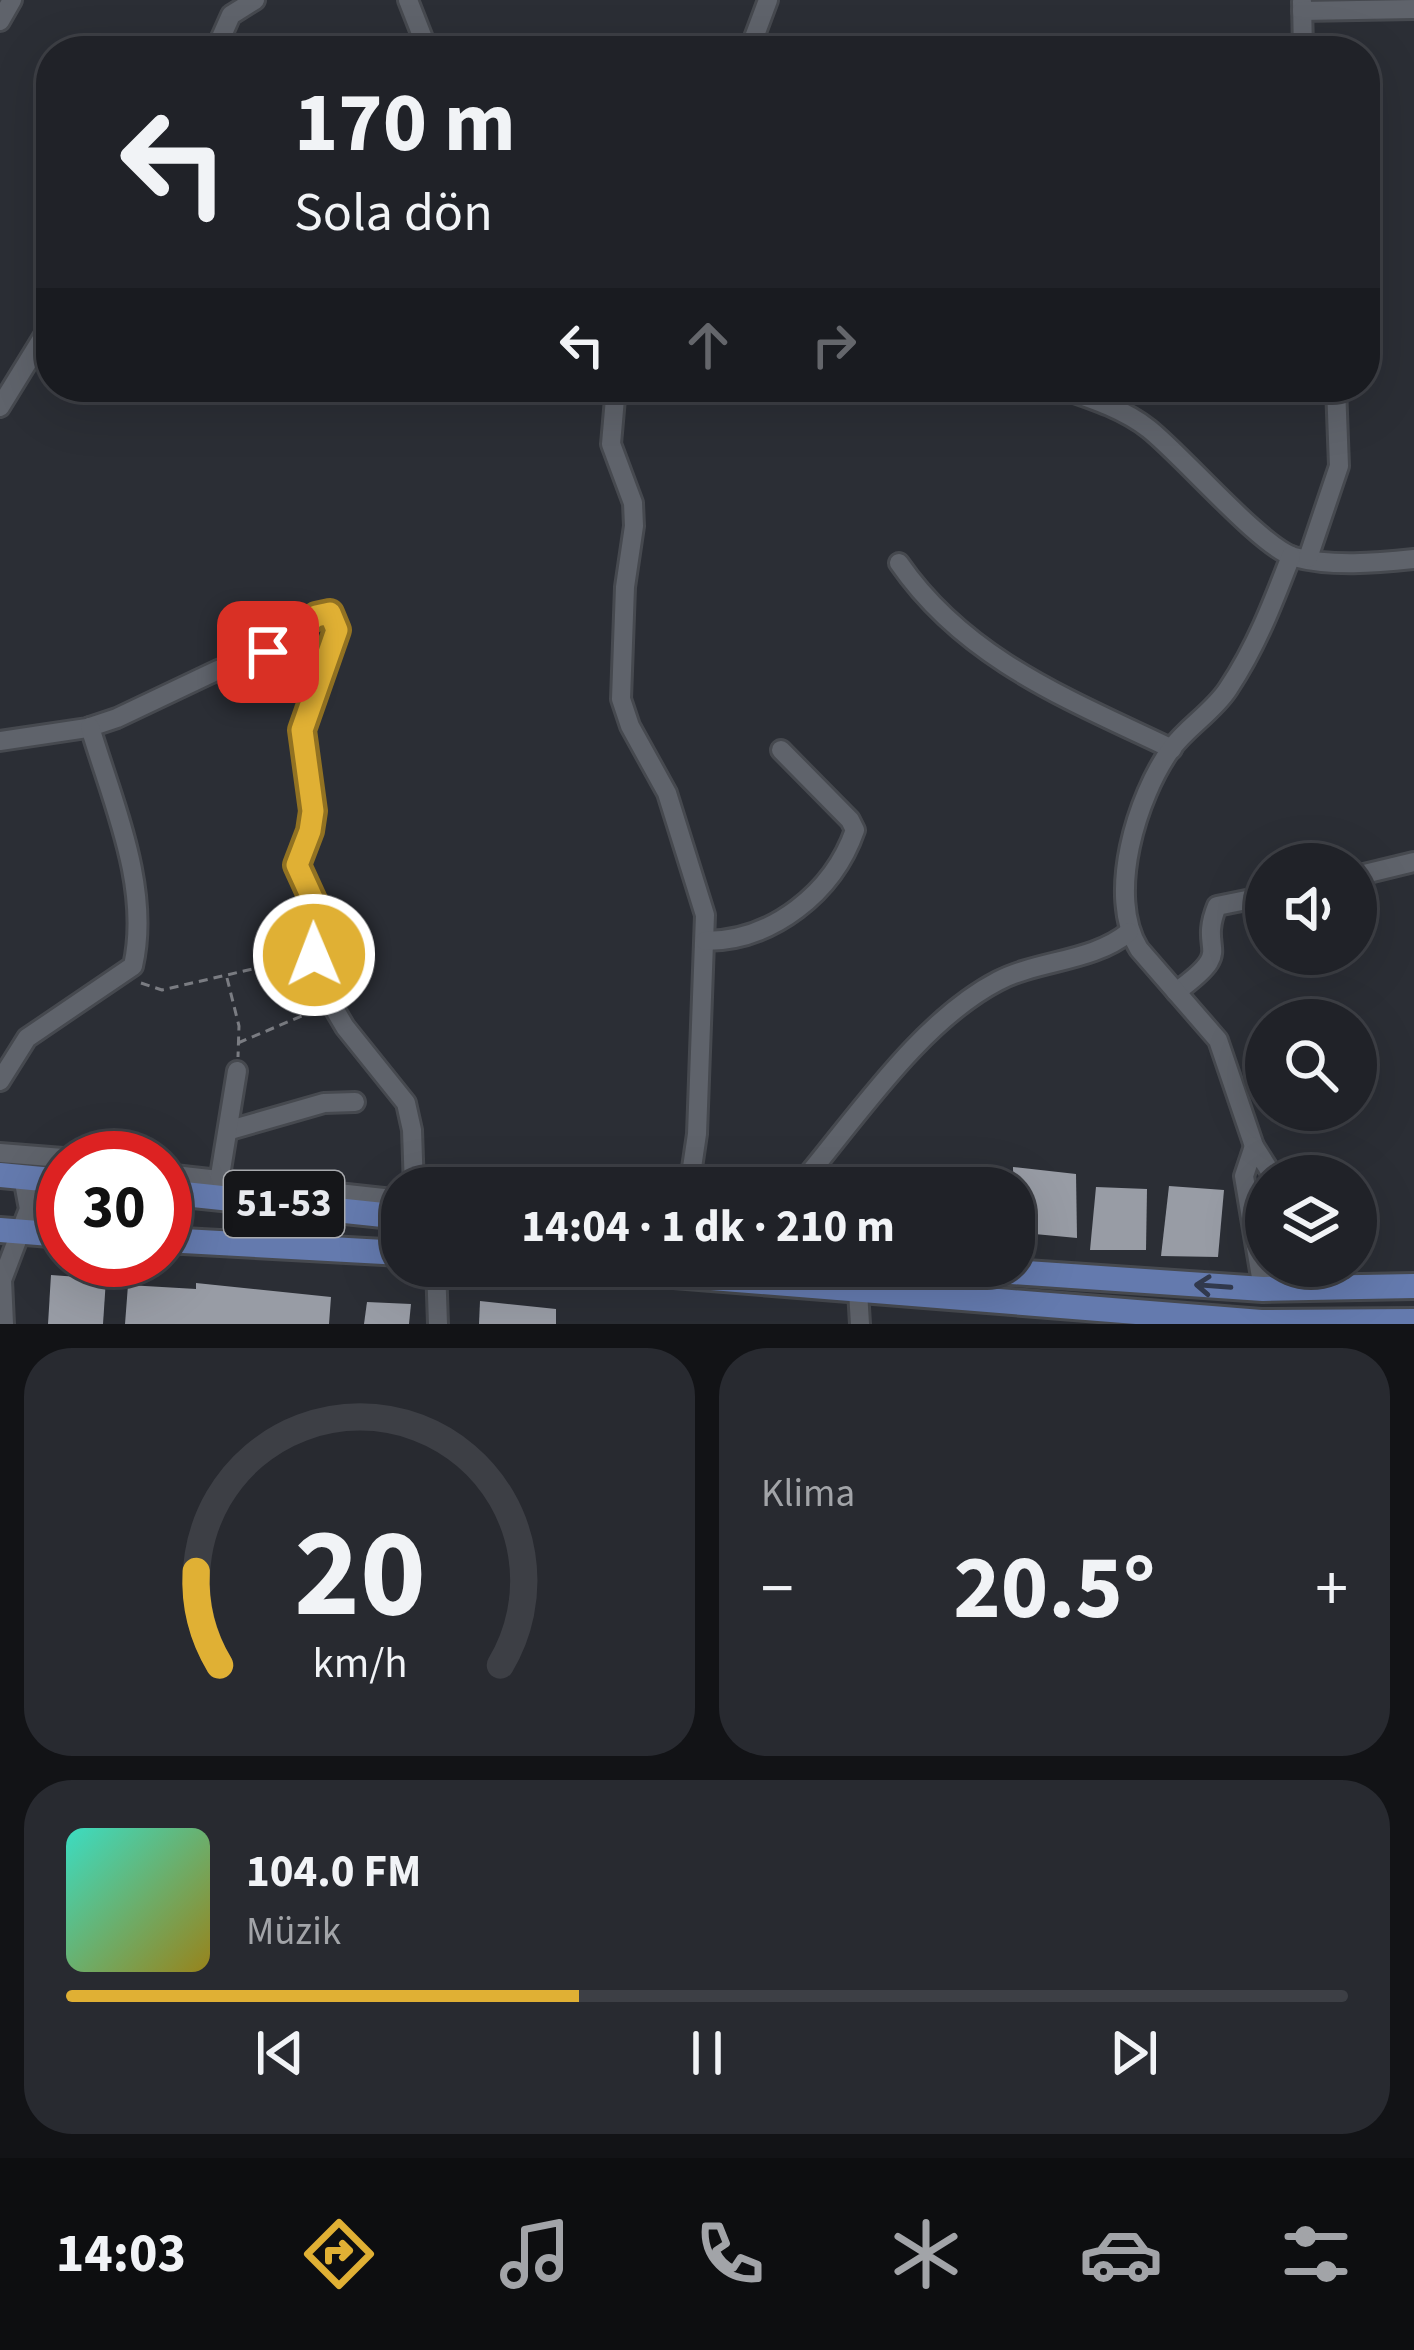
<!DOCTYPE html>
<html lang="tr">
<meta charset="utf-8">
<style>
:root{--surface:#202228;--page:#282a30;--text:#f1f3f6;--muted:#a2a4a8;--line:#3d3f45;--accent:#e0b034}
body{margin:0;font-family:"Source Sans 3",sans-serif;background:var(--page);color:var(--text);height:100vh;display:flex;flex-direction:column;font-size:45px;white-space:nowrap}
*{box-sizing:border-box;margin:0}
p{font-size:39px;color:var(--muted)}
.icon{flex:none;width:66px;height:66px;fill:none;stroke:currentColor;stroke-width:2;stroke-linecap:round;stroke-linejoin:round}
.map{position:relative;height:1324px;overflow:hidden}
.sheet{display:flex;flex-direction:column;gap:24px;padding:24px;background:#121316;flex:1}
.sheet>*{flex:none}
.guide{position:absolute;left:36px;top:36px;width:1344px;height:366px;border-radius:48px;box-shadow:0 12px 48px #0002,0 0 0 3px var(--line);background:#202228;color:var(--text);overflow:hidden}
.controls{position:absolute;left:1245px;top:843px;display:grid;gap:24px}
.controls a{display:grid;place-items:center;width:132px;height:132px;border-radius:50%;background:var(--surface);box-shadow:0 12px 48px #0002,0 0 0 3px var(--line);font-size:60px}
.speed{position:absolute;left:36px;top:1131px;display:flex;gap:24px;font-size:60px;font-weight:700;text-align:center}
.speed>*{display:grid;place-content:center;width:156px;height:156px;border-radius:50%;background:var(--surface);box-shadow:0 12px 48px #0002,0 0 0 3px var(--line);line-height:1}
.speed .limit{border:18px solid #d22;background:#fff;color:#111}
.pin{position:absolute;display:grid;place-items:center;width:102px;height:102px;color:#fff;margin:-51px;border-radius:24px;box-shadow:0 6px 18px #0006}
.me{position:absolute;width:132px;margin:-66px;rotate:359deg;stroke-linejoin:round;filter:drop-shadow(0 0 9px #0008)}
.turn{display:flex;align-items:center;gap:42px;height:252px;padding:0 60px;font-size:54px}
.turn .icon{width:156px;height:156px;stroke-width:2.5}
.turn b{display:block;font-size:84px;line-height:102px}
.lanes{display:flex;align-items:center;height:114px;padding:0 60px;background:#0003;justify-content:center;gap:60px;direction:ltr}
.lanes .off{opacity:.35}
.big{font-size:90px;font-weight:700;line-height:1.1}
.sheet .tile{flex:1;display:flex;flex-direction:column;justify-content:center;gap:18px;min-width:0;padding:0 42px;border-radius:48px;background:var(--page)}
.sheet .dial{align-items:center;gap:0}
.dial svg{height:312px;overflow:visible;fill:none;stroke:var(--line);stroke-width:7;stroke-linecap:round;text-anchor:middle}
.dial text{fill:var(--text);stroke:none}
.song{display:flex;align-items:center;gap:36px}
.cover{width:144px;height:144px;border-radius:18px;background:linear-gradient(135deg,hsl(170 70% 55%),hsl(50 70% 35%))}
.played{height:12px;border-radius:6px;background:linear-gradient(90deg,var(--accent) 40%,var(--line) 40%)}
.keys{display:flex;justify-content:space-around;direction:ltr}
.heat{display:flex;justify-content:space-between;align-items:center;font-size:66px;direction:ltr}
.sheet .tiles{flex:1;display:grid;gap:24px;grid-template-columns:1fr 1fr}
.tile:last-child{grid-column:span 2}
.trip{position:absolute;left:381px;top:1167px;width:654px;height:120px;border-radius:48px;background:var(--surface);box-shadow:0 12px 48px #0002,0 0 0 3px var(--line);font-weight:700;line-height:120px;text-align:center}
.tab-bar{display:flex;height:192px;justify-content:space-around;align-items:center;background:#0d0e10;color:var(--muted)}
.tab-bar .icon{width:84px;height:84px}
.tab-bar .selected{color:var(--accent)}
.tab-bar b{font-size:54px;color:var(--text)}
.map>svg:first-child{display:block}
.building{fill:#989ca5}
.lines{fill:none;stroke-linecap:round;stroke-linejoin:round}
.minor-casing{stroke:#46494f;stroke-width:24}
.major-casing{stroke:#46494f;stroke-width:30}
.path{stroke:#7a7c82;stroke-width:3;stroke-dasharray:9 6;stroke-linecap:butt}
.minor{stroke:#5f636b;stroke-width:18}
.major{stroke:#647aae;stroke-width:24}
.oneway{stroke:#31394d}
.route-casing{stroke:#927222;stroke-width:30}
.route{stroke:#e0b034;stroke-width:21}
.labels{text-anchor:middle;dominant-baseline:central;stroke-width:12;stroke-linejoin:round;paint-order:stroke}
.shield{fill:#151619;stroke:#a8aaae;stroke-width:3}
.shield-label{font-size:39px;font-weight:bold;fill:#e7e9ee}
</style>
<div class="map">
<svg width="1414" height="1324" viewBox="0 0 1414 1324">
<rect width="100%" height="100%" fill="#2b2e35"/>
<g class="building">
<polygon points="1013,1167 1076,1174 1077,1238 1014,1232"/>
<polygon points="1169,1186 1224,1190 1218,1257 1161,1256"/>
<polygon points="1096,1187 1147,1189 1146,1250 1090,1250"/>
<polygon points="51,1275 106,1279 103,1324 48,1324"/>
<polygon points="196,1283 331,1297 329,1324 125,1324 128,1285 196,1289"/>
<polygon points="480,1301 556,1309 556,1324 479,1324"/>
<polygon points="367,1302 411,1304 409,1324 364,1324"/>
</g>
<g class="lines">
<defs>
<g id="minor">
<polyline points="408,0 428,51"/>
<polyline points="1302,2 1303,51"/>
<polyline points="1302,11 1414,9"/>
<polyline points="0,21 12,0"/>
<polyline points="215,51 231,15 255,0"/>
<polyline points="749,51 768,0"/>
<polyline points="616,387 611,444 633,503 634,526 625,587 621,699 630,726 667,793 705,915 697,1134 689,1188"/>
<path d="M1057 387C1089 398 1122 408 1149 429 1183 456 1261 547 1294 557 1331 567 1377 563 1414 559"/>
<polyline points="0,407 51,324"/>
<polyline points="1308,558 1339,466 1336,387"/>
<path d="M899 563C966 660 1070 700 1172 749"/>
<polyline points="0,741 87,728 117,718 218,670 268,652 316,616 330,613 336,630 302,730 313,811 311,831 297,865 318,911 314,955 325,993 345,1027 406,1103 412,1130 414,1188"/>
<polyline points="1356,876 1414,862"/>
<path d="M705 941C772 941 833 893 855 830L850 820 781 750"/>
<path d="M1176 992C1238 947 1197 955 1217 906L1266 896"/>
<path d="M0 1081 27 1038 133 966C151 887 112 801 90 727"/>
<polyline points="230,1130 324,1103 355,1102"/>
<path d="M1254 1146 1218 1040 1139 949C1106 896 1137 796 1171 749 1187 727 1213 712 1228 689 1256 647 1273 603 1291 556"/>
<polyline points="0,1153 63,1158"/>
<polyline points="165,1174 402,1200"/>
<polyline points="219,1182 237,1071"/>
<path d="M797 1188C855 1120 919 1022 998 981 1038 960 1093 962 1129 932"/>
<polyline points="436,1266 438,1324"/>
<polyline points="1288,1266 1292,1290"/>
<polyline points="1263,1289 1244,1176 1254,1146 1273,1176"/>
<polyline points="858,1291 860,1324"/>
<polyline points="4,1324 2,1280 29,1209 23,1177"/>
</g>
<g id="major">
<polyline points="0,1175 63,1181"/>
<polyline points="165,1192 402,1217"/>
<polyline points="0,1230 63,1235"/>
<polyline points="165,1240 402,1253"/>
<polyline points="561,1266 1261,1322 1414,1321"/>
<polyline points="923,1266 1263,1289 1414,1286"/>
</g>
</defs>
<use href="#minor" class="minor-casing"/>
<use href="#major" class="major-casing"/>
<g class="path">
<polyline points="227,978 239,1026 238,1057"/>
<polyline points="141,983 162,990 300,958"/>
<polyline points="238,1043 318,1009"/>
</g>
<use href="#minor" class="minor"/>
<use href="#major" class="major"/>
</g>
<defs><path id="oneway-shaft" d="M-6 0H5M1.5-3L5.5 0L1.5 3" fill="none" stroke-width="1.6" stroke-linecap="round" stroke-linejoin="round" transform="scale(3)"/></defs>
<use class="oneway" href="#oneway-shaft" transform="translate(1213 1286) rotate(-176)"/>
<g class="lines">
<defs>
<polyline id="route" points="268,652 316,616 330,613 337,630 302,730 313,811 310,831 297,865 318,911 314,955"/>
</defs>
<use href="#route" class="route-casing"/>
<use href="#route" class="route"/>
</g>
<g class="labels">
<rect class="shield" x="224" y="1171" width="120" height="66" rx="9"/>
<g class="shield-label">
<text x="284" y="1204">51-53</text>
</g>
</g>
</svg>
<div class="controls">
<a><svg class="icon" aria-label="sound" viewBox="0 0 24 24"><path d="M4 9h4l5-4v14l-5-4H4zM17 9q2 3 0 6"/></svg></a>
<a><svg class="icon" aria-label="search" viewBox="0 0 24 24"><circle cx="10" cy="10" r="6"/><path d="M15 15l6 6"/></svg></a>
<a><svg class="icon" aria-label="layers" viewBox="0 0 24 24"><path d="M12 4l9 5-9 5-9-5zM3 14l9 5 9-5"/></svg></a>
</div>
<div class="speed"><div class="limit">30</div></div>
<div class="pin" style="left:268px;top:652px;background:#d93025"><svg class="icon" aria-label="arrive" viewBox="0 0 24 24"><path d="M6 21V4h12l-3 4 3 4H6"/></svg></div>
<svg class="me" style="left:314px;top:955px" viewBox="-20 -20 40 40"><circle r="17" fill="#e0b034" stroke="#fff" stroke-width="3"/><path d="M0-11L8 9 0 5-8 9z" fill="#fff"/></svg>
<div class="trip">14:04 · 1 dk · 210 m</div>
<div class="guide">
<div class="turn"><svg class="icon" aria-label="left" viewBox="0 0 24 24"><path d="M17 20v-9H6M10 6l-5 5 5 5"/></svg><div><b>170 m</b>Sola dön</div></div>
<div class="lanes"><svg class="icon" aria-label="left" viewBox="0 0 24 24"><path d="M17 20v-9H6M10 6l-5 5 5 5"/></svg><svg class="icon off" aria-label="ahead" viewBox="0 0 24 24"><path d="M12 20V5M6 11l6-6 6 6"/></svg><svg class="icon off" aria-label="right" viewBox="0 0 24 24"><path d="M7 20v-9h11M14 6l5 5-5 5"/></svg></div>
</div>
</div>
<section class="sheet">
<div class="tiles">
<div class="tile dial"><svg viewBox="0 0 100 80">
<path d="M14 69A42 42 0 1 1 86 69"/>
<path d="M14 69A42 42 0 0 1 8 45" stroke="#e0b034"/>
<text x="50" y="56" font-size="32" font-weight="700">20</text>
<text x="50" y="72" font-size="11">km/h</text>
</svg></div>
<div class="tile"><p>Klima</p>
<div class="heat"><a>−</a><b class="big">20.5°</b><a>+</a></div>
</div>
<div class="tile">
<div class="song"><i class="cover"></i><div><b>104.0 FM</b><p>Müzik</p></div></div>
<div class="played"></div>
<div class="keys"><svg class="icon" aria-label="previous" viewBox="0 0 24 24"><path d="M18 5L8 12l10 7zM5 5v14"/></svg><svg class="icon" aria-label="pause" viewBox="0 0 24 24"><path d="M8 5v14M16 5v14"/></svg><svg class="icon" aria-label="next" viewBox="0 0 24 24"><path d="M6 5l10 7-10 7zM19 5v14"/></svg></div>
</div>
</div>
</section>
<nav class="tab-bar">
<b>14:03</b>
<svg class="icon selected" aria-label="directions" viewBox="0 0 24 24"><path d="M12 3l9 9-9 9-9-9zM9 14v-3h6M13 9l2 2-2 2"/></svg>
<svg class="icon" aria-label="music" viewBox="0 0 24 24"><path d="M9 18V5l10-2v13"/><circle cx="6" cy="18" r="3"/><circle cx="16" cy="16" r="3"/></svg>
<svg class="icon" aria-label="phone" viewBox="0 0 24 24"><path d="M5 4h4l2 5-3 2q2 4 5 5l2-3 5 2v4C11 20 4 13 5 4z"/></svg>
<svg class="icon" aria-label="climate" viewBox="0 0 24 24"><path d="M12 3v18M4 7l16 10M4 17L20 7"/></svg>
<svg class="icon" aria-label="car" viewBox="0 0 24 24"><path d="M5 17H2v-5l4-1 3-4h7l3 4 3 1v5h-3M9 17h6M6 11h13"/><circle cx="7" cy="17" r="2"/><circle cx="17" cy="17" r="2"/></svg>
<svg class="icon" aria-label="filters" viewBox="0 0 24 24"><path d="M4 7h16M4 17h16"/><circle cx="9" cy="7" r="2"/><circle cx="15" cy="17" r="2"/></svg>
</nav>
